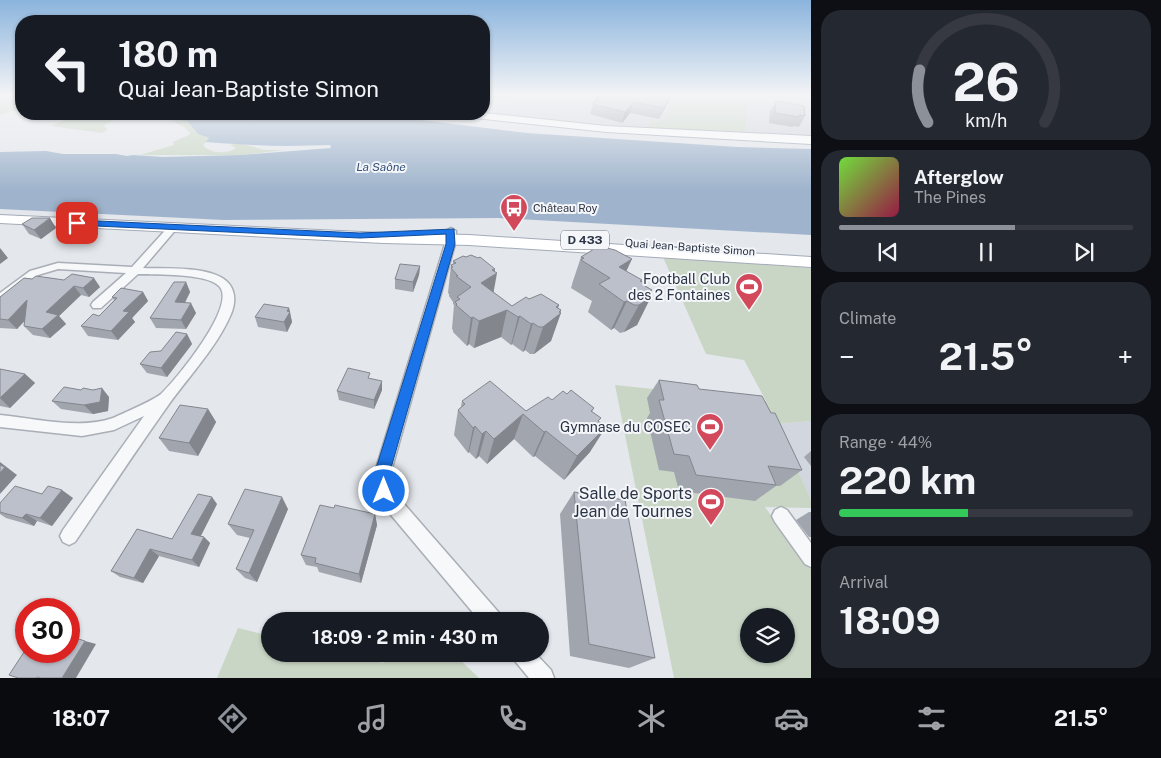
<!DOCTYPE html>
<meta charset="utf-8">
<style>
:root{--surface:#171b24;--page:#242831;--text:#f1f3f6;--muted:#9ea1a6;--line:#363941;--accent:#8c9099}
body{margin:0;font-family:"Public Sans",sans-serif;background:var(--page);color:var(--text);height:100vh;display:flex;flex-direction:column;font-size:19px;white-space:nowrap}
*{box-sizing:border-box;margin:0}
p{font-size:16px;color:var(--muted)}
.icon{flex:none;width:28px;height:28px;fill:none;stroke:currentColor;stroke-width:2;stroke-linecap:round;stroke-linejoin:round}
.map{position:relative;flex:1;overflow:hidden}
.drawer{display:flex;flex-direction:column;gap:10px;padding:10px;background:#0d0f14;width:350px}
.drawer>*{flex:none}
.top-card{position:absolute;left:15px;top:15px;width:475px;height:105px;border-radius:20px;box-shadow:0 1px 4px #0004;background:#171b24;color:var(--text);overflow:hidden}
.tools{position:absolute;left:740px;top:608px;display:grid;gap:10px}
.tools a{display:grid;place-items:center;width:55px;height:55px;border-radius:50%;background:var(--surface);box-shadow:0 1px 4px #0004;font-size:25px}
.speed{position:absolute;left:15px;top:598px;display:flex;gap:10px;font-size:25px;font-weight:700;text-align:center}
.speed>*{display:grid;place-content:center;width:65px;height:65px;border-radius:50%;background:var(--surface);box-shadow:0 1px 4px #0004;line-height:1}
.speed .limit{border:8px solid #d22;background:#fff;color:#111}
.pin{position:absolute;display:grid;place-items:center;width:42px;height:42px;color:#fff;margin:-21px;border-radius:10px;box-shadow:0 2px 8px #0006}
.me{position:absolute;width:55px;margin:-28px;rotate:0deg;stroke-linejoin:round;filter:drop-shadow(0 0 4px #0008)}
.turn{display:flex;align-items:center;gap:18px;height:105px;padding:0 20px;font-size:22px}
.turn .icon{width:65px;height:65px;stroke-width:2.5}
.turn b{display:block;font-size:35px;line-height:42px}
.big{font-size:38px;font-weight:700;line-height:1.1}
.drawer .card{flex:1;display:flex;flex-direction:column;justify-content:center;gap:8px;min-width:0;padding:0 18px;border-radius:20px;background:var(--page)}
.drawer .dial{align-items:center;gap:0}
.dial svg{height:130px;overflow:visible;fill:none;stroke:var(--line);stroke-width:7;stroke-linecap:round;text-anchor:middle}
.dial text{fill:var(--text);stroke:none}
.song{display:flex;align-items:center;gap:15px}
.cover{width:60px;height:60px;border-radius:8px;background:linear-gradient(135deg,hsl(100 70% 55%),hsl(340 70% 35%))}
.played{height:5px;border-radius:2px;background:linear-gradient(90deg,var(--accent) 60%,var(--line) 60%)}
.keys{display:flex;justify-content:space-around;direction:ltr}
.heat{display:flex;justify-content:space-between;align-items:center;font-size:28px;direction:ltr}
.charge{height:8px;border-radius:4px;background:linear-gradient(90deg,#34c759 44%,var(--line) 0)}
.trip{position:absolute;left:261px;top:612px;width:288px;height:50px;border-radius:25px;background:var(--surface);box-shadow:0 1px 4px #0004;font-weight:700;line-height:50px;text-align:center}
.tab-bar{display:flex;height:80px;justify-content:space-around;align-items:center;background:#090b0e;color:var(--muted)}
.tab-bar .icon{width:35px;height:35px}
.tab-bar .active{color:var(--accent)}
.tab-bar b{font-size:22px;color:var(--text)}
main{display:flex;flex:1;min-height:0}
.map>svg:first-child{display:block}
.built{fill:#d2d6de}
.green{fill:#c9d6c5;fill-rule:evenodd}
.water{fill:#9fb4cc}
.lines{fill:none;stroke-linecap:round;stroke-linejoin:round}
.minor-casing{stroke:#a9aeb7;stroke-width:3}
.primary-casing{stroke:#a3abb8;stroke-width:2}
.minor{fill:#f7f8fa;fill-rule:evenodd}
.primary{fill:#fff;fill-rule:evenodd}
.rail{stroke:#7d8696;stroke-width:2;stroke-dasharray:1 2.5;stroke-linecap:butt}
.wall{fill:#a1a5ae}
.shaded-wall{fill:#83868d}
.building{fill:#bbc0ca;stroke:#83868d}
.route{fill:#1a73e8;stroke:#114b97}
.labels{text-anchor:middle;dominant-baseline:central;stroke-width:4;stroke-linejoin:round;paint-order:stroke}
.far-poi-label{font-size:11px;fill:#2b3445;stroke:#f4f6f9;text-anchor:start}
.far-street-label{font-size:11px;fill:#2b3445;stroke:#f4f6f9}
.far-water-label{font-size:12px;font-style:italic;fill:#34527a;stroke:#f4f6f9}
.shield{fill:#f4f6f9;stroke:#676e7b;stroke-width:1}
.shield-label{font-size:12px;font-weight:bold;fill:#2b3445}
.poi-label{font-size:14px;fill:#2b3445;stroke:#f4f6f9;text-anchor:end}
.near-poi-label{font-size:16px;fill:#2b3445;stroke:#f4f6f9;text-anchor:end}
</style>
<main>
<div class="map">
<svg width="811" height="678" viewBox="0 0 811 678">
<rect width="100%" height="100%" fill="#e4e7ec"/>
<g class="built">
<polygon points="484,95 675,95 662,122 645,131 484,114"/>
<polygon points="748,95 811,95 811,138 745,136"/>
<polygon points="811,421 811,500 777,424"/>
</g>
<g class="green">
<polygon points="0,95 21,95 21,109 0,115"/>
<polygon points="675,95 748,95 745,134 647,128 652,120 662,122"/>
<polygon points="78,114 123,114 104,125 107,130 102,133 51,126"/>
<path d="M170 120 187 121 196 132 210 139 203 145C210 154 226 154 235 149V147L230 145 239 143 264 150H284L241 155H140L174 145 173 142 189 135 190 133 184 127Z"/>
<path d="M663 257 811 268V421L777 424 811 500V508L765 507 792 545 811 561V678H674L615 385 766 401 744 360 706 354ZM749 616H786V654H749Z"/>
<polygon points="238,628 270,636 270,654 344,654 383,663 393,654 454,654 479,678 217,678"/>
</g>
<path class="water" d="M154 114H373L527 133 737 147 811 149V235L498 218 224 220 0 209V152L46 151 63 154H116L127 156 133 155 163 157 241 155 331 148 330 145C316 145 302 146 288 146 260 146 234 144 206 142L209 138 198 134 187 121 161 119 160 117 164 114Z"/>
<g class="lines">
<defs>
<g id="minor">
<path d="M173 224 178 227 143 268C165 269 216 265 230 285 236 294 235 304 231 314 217 347 190 375 169 404 137 449 106 496 75 542L69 545 63 542 60 536 63 530 144 416 114 430 82 436 0 427V415C34 418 80 430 113 418 122 414 154 400 161 394 176 380 238 305 219 286 206 273 157 275 138 274L101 308H93L91 305 93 302 126 273 58 269 38 275 0 303V293L30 271 58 263 132 267 170 225Z"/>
<polygon points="451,228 456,231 455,244 390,475 392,488 398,497 500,614 503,621 480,621 386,509 376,491 374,475 445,244 446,231"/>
<polygon points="781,507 787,510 811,543 811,567 805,564 775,522 772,516 775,510"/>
<polygon points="512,654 536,654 551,670 554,678 529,678 515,661"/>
</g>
<g id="primary">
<polygon points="484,113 606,126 811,136 811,144 606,132 465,117 460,114"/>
<polygon points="0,215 383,233 469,235 811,257 811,267 469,245 383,243 0,223"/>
</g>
</defs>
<use href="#minor" class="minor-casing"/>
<use href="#primary" class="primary-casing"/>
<use href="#minor" class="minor"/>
<use href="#primary" class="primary"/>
<polyline class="rail" points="587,95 609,98"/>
</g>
<g class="wall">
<polygon points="487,95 502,95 494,98"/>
<polygon points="596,95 672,95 659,119 630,113 622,123 590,114"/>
<polygon points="776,101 805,116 799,127 794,126 793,127 769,123 770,111"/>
<polygon points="22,224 56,228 41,239 29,234"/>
<polygon points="581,257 626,271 641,281 646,286 652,290 651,292 652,293 637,325 624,332 620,333 614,328 611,330 588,312 592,301 571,288 572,285 572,284"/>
<polygon points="453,261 495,271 493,292 512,306 529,299 559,305 558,308 561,310 551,341 534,354 530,354 525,350 523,352 512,344 511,345 501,337 474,348 469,344 467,346 453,332 453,330 452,329 454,305 453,304 453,302 449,296 449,294 448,293 451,265 453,265"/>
<polygon points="420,266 419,275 413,292 395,289 395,279"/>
<polygon points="24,278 100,287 89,297 81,295 59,316 66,324 50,338 33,335 24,326 25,320 17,329 0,328 0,297"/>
<polygon points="186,282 190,292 185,303 196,313 186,329 156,328 150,318"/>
<polygon points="143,292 148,301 132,318 135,322 118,340 88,336 81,326 99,316 114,300 112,297"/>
<polygon points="289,308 292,322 287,332 258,327 255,317"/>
<polygon points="187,334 192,344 167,377 147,373 140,364"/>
<polygon points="0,369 25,374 35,383 10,408 0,406"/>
<polygon points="659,380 699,389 771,413 802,470 780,486 776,486 755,501 679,491 674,472 659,470 647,418 650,413 647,398"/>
<polygon points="81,390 93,390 109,397 108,411 93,414 61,409 52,401"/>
<polygon points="382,390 374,409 339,400 337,391"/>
<polygon points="567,394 594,408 592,412 599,422 590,452 564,480 535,456 533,457 514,439 487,464 479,456 476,459 469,452 468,453 454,435 458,410 461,407 462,401 526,411"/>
<polygon points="208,409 216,422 198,456 169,451 159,438"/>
<polygon points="811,451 811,466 804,457"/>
<polygon points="574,492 655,658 629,668 570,656 560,514"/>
<polygon points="42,494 73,498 52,526 37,521 34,526 6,518 0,514 0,503"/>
<polygon points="217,504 201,536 204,537 210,543 199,567 159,556 143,583 120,577 111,571 137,529 172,539"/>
<polygon points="334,508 375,514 377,525 361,583 319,572 317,567 306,565 301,555"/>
<polygon points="288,509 257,582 245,578 236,569 250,538 237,535 228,524"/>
<polygon points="809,512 811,512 811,537 809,537 796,520"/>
</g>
<g class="shaded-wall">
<polygon points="494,95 502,95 494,98"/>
<polygon points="671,95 672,95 659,119 664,108"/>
<polygon points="634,102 630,113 622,123 625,112"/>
<polygon points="50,218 56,228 41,239 34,230"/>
<polygon points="0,248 8,258 0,264"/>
<polygon points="632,259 619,287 619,267"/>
<polygon points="420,266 419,275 413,292 413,282"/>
<polygon points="495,269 494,275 497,273 492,301 481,283 492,270"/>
<polygon points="94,278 100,287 89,297 83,288"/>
<polygon points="186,282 190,292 180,312 175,302"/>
<polygon points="74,286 81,295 59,316 66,324 50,338 42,329 46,312"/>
<polygon points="652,290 650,294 652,293 650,298 651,297 637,325 624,332 639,305 650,291"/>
<polygon points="143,292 148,301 132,318 135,322 118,340 111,331 123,311"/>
<polygon points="27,300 35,310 17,329 8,320"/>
<polygon points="627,301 614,328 611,330 624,302"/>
<polygon points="191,303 196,313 186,329 181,320"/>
<polygon points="559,305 554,318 561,310 560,314 561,313 551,341 534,354 543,327 556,307"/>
<polygon points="289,308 292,322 287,332 284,322 287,311"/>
<polygon points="507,310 501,337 474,348 479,321"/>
<polygon points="520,316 512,344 511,345 518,317"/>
<polygon points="473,317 469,344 467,346 471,318"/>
<polygon points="533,323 525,350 523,352 531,324"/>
<polygon points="187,334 192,344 167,377 161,368"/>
<polygon points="25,374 35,383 10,408 0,398"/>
<polygon points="382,381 382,390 374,409 374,400"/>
<polygon points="102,388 109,397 108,411 93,414 84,405"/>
<polygon points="208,409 216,422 198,456 189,443"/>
<polygon points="523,414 514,439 487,464 494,439"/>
<polygon points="475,426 469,452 468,453 473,428"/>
<polygon points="606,427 590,452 564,480 577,456"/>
<polygon points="486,431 479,456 476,459 482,434"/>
<polygon points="546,431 535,456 533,457 544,432"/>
<polygon points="0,462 17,475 0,494"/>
<polygon points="62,490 73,498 52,526 40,518"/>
<polygon points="212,497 217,504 198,541 191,534"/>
<polygon points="282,497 288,509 257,582 249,573"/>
<polygon points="26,514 37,521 34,526 22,518"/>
<polygon points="375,514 377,525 361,583 359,574"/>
<polygon points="204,537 210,543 199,567 192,560"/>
<polygon points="150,549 159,556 143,583 134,578"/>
<polygon points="85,641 96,644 76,678 62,678"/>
</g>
<g class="building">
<polygon points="597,95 671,95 664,108 634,102 625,112 593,104 602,96"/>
<polygon points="776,101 804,106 805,116 799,115 799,117 775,113"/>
<polygon points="32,218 50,218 34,230 22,224"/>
<polygon points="599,246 615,250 632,259 619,267 642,280 640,281 647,284 645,286 652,290 650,291 652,293 649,295 651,297 639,305 634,305 627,301 624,302 599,284 610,278 581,260 584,258 581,257"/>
<polygon points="471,255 478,258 480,257 495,269 492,270 497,273 481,283 512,306 526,297 529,299 541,294 559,305 556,307 561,310 559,312 561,313 543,327 539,327 533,323 531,324 520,316 518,317 507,310 479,321 473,317 471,318 456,305 457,304 455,302 460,299 457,297 471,287 456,276 458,276 451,268 453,267 451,265 456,263 453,261 463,256 466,257"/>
<polygon points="400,264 420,266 413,282 395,279"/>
<polygon points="72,274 94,278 83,288 74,286 46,312 58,315 42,329 24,326 27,300 8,320 0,319 0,297 24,278 32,279 36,276 64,280"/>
<polygon points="174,282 186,282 175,302 191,303 181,320 150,318"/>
<polygon points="121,288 143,292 123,311 129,312 111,331 81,326 93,314 99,316 117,298 112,297"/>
<polygon points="264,304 289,308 287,311 290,312 284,322 255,317"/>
<polygon points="176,332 187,334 161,368 140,364 150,352 161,351"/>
<polygon points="348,368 370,373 368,378 382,381 374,400 337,391"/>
<polygon points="0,369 25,374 0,398"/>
<polygon points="659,380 697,385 699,389 762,396 771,413 775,413 802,470 768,466 776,485 696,475 689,456 674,454 659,400 664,400"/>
<polygon points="490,381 526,411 548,397 552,400 563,391 567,394 571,390 594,408 591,411 601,418 598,421 606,427 577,456 546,431 544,432 523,414 494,439 486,431 482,434 475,426 473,428 458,410 465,404 462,401"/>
<polygon points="64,387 81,390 83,388 93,390 102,388 100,402 84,405 52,401"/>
<polygon points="180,405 208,409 189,443 159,438"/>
<polygon points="0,465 5,467 0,473"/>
<polygon points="15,486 42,494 48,486 62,490 40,518 26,514 22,518 0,512 0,503"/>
<polygon points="245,489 282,497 249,573 236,569 254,530 228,524"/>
<polygon points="574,492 625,500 655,658 589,644"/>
<polygon points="198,494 212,497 191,534 204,537 192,560 150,549 134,578 111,571 137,529 172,539"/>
<polygon points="320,505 334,508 335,505 375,514 359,574 315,563 316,558 301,555"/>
<polygon points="69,636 85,641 62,678 41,678 37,677 36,678 18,678 9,675 26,649 26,651 69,651"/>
</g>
<linearGradient id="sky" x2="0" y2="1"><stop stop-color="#8bb4dd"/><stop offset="0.5" stop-color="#f3f4f6"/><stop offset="1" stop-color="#f3f4f6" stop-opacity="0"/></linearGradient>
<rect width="811" height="190" fill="url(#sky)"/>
<polygon class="route" points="77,220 360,233 454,229 455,244 389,475 392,491 390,496 384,498 379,496 374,475 446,244 446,234 360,238 74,225 74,221"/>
<defs>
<symbol id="bus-pin" viewBox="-11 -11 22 30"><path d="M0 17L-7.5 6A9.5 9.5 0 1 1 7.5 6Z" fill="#d1495b" stroke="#f4f6f9"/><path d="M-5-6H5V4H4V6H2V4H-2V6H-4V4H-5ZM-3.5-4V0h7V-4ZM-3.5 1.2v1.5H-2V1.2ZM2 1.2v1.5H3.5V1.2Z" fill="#fff"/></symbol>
<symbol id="stadium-pin" viewBox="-11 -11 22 30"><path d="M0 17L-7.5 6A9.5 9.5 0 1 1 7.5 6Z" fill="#d1495b" stroke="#f4f6f9"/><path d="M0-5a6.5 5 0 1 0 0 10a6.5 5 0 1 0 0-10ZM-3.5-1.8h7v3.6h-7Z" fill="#fff"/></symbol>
</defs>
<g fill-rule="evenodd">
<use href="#bus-pin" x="498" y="192" width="32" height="43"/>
<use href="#stadium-pin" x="733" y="271" width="32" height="43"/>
<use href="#stadium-pin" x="694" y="411" width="32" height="43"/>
<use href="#stadium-pin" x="695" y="486" width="32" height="43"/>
</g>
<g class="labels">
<g class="far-poi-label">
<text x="533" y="208">Château Roy</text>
</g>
<g class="far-street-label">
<text transform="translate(690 247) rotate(4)">Quai Jean-Baptiste Simon</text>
</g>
<g class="far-water-label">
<text x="381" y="167">La Saône</text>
</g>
<rect class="shield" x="561" y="230.5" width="48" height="19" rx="4"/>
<g class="shield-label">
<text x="585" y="240">D 433</text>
</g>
<g class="poi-label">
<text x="730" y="279">Football Club<tspan x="730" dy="16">des 2 Fontaines</tspan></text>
<text x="691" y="427">Gymnase du COSEC</text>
</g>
<g class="near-poi-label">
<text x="692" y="493">Salle de Sports<tspan x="692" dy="18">Jean de Tournes</tspan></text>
</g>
</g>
</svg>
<div class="tools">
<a><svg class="icon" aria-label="layers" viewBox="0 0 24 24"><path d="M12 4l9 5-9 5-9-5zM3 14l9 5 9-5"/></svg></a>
</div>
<div class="speed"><div class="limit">30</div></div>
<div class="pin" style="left:77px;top:223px;background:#d93025"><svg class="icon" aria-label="arrive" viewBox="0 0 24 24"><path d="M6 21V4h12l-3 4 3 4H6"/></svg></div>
<svg class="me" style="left:384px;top:491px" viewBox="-20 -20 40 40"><circle r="17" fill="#1a73e8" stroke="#fff" stroke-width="3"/><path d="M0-11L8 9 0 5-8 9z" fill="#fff"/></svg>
<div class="trip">18:09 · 2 min · 430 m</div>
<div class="top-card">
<div class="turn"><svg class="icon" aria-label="left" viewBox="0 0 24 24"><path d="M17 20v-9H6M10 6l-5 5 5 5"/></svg><div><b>180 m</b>Quai Jean-Baptiste Simon</div></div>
</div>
</div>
<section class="drawer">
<div class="card dial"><svg viewBox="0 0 100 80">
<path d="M14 69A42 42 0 1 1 86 69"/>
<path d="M14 69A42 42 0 0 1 9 37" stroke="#8c9099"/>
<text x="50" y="56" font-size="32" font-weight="700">26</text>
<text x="50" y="72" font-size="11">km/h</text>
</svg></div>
<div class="card">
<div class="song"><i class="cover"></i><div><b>Afterglow</b><p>The Pines</p></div></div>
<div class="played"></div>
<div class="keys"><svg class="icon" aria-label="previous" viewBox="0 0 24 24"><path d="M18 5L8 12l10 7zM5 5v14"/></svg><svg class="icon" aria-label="pause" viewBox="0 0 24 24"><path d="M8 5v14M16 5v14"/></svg><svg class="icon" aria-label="next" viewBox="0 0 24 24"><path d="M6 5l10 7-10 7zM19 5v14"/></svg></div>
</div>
<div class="card"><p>Climate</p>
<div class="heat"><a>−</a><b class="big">21.5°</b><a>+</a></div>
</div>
<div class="card"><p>Range · 44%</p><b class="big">220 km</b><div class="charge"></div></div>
<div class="card"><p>Arrival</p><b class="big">18:09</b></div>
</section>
</main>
<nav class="tab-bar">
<b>18:07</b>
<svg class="icon active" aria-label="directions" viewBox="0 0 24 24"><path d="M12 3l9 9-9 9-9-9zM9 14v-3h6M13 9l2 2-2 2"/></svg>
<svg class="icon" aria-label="music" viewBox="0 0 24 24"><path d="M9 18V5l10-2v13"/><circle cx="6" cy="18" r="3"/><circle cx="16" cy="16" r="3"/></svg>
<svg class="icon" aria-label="phone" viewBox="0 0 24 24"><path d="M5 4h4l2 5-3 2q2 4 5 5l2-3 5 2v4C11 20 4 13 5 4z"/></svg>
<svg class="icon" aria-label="climate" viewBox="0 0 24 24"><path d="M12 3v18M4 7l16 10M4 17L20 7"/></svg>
<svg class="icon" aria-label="car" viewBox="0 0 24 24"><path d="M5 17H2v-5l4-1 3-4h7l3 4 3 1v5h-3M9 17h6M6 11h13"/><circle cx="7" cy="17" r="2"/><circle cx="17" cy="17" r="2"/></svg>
<svg class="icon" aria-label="filters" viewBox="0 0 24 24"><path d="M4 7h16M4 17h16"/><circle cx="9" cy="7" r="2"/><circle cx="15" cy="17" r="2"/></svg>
<b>21.5°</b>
</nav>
